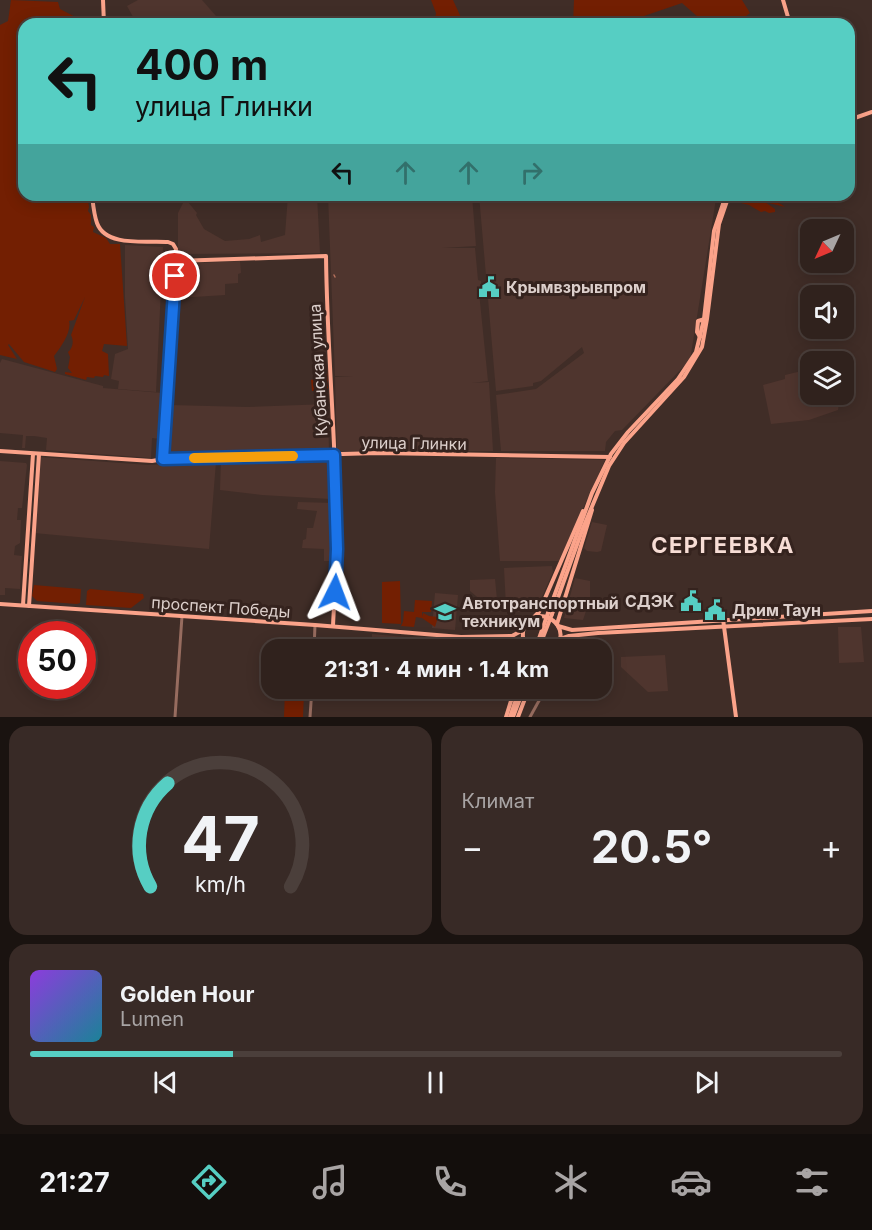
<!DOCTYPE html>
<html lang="ru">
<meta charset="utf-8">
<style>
:root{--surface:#30221d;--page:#382a26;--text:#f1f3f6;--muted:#a8a4a4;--line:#4b3f3b;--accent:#56cec3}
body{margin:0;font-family:Inter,sans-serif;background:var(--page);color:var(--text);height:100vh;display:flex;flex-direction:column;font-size:22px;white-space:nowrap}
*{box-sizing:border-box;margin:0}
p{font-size:20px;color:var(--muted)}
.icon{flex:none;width:33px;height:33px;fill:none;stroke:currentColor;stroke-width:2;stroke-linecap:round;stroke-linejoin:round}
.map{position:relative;height:717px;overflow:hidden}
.drawer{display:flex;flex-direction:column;gap:9px;padding:9px;background:#1a1310;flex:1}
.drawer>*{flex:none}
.banner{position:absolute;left:18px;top:18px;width:837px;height:183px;border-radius:18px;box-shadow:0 3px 15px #0003,0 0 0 2px var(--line);background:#56cec3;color:#111;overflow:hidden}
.needle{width:39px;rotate:226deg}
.fabs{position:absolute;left:800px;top:219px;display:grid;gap:12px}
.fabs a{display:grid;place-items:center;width:54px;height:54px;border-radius:12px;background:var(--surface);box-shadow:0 3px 15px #0003,0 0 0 2px var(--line);font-size:30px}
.speed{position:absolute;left:18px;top:621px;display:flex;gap:12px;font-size:30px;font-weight:700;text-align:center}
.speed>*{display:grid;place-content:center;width:78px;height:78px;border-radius:50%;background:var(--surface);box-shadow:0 3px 15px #0003,0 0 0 2px var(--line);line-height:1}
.speed .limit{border:9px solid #d22;background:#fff;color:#111}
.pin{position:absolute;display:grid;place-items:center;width:51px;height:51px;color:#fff;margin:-26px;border:3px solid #fff;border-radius:50%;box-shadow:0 2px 6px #0007}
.me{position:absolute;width:66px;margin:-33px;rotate:3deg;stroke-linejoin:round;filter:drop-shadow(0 0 4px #0008)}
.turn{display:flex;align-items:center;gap:21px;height:126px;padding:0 18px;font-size:27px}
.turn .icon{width:78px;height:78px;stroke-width:2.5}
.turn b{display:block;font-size:42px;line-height:51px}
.lanes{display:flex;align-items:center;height:57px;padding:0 18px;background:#0003;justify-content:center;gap:30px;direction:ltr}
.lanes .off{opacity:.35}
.big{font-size:45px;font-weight:700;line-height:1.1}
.drawer .card{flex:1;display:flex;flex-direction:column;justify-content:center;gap:9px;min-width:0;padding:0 21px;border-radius:18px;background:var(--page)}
.drawer .dial{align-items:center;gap:0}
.dial svg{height:156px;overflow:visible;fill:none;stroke:var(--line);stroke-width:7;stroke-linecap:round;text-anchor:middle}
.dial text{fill:var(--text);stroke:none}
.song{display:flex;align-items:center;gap:18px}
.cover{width:72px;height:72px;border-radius:9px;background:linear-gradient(135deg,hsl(270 70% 55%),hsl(190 70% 35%))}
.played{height:6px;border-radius:3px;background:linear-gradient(90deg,var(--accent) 25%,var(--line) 25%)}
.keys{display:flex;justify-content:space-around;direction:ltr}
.heat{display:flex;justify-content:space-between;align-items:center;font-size:33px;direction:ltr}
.drawer .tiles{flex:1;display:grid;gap:9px;grid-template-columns:1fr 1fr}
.card:last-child{grid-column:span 2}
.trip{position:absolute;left:261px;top:639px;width:351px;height:60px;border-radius:18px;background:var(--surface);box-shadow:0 3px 15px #0003,0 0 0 2px var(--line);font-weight:700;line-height:60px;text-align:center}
.dock{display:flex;height:96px;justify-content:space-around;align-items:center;background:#130e0c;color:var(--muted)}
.dock .icon{width:42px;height:42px}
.dock .on{color:var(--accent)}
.dock b{font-size:27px;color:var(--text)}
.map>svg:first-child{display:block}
.built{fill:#4f352e}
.green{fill:#731f02}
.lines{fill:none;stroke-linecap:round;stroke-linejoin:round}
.stream{stroke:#b6715d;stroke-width:1.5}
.minor{stroke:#976c5f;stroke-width:3}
.major{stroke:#fba38a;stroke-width:4}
.major-bridge{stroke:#fba38a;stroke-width:4}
.route-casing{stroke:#114b97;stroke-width:15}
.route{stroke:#1a73e8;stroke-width:10}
.slow{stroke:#f59e0b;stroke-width:10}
.labels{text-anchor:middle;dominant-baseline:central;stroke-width:6;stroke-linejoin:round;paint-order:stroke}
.poi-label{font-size:16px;font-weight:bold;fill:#dccfcb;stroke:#35231e;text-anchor:start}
.street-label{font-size:16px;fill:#dccfcb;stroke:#35231e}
.district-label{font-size:22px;font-weight:bold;letter-spacing:1.5px;fill:#f7ddd5;stroke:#35231e}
</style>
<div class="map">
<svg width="872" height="717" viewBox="0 0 872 717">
<rect width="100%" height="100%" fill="#402d27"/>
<g class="built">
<polygon points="138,0 202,0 223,24 137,24 127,6"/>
<polygon points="288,195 317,195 320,253 178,254 178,213 183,203 188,202 197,213 196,215 204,229 225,241 249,239 260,235 261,242 285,235"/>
<polygon points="328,195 472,195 476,246 442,248 475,248 478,280 481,281 481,292 479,292 488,381 472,383 489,382 493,451 457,451 447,448 445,450 337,452 335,377 353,376 335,376"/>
<polygon points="479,195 548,195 548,198 574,196 549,197 549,195 690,195 716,199 690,360 622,430 615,431 606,442 605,451 501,451 496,395 536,389 584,353 582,347 541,381 533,383 533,386 496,391"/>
<polygon points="125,245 163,247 156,392 118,389 119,381 111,379 115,354 128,349 125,297"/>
<polygon points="240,261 241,273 238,274 238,283 225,284 225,295 177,298 177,264"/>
<polygon points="2,359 103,386 103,388 163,393 160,439 152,438 151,458 46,450 47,438 34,436 26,436 25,448 22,448 23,435 0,433 0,363"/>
<polygon points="810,369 810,394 840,395 838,410 809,420 771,424 763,385 785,379 785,375"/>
<polygon points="328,404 329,452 167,456 170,405 247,407"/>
<polygon points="40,457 148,465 216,462 209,549 34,533"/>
<polygon points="328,458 330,499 262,495 220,490 221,461"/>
<polygon points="496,458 605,460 559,561 500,561 495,492"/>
<polygon points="0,461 26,463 27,465 22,508 18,508 17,520 21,520 20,543 15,546 14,555 22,556 20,589 5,588 5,595 0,595"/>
<polygon points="298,502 334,503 335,561 324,561 324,549 302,548 303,540 306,539 307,528 313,528 317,511 297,509"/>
<polygon points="592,522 607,525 601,551 597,552 587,551 584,548"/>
<polygon points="552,566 553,572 537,608 532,610 514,612 506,606 504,568"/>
<polygon points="575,578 590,581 590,598 588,600 590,601 590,608 586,611 583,620 564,618"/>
<polygon points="495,579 497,600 482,601 470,591 470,580"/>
<polygon points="435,593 458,595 455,630 432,628"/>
<polygon points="838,627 861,627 864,662 839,663"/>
<polygon points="372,634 405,637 405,649 372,649"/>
<polygon points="665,655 668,691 648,692 621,667 621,657"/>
</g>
<g class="green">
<path d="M11 0 58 2 60 9 89 24H24V195H87L89 207 88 211 91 215V225L94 227 93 232 106 238 110 244H120L127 346 104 344 102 351 108 354 109 376 104 375 103 377 95 376 94 378 87 377 86 380 65 374V372L72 373 68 368 70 357 68 352C73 348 74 341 71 335L85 297 74 320 69 321C72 331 61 347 54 356L57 369 55 372 24 362 9 344 8 345 17 359 0 355V25L8 21Z"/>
<polygon points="431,0 453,0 464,24 434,24 436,13"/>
<polygon points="574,0 742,0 750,13 736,24 706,24 682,3 644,16 637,24 573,24"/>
<path d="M746 195C757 195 777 200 785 207L765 202 775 209V212L769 213 765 211 761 212 749 205 737 202 738 201H743Z"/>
<polygon points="314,364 327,367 328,388 325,391 312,391 311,380 315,379"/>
<polygon points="400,581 401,624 382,623 382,582"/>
<polygon points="34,585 81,589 80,603 77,604 37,601 32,596"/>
<polygon points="90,589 143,594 144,598 131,608 86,605 87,591"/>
<polygon points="415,600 432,601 431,612 422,612 422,617 423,613 429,616 438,617 435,627 422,618 416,617 414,627 401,626 403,622 404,611 414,612"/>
<polygon points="285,691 304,692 303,717 284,717"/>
</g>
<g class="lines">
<polyline class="stream" points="334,275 335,277"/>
<g class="minor">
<polyline points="314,650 315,625"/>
<polyline points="175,717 182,616"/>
<polyline points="310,717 312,688"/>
<polyline points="530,717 546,688"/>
</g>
<g class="major">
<polyline points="103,0 104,24"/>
<polyline points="783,0 790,24"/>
<polyline points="849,120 872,112"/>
<path d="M92 195C93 204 94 215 97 223 106 248 148 240 168 242L173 244 176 249 163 459"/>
<path d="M176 261 326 256C327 353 337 451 337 548 337 574 334 600 333 626"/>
<polyline points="700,337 697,332 698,321 705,319"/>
<polyline points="0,451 152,461 163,459 378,453 610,457"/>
<polyline points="0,604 315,625 461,637 512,636 523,630"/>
<polyline points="23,605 33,454"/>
<polyline points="29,606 39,454"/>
<polyline points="548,613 592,493 611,454 628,432 678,379 696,352 704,319 714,231 726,195"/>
<polyline points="552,614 583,528 609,466 624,443 684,377 702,347 707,319 719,224 729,195"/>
<polyline points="534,617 539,612 583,511"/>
<polyline points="723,619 736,717"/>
<polyline points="557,624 592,510"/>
<polyline points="558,626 572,630 872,611"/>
<polyline points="560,639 569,636 598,633 872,619"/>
<path d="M529 650C524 644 522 639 523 632 527 601 577 620 555 650"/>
<polyline points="506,717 515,688"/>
<polyline points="510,717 520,688"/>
<polyline points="513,717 524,688"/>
<polyline points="518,717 529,688"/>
</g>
<g class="major-bridge">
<polyline points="535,650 548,613"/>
<polyline points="538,650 552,614"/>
</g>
</g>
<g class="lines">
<defs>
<polyline id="route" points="175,276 163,459 334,455 337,549 335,592"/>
</defs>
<use href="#route" class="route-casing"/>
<use href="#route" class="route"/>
<polyline class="slow" points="194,458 293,456"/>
</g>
<defs>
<symbol id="civic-bare" viewBox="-9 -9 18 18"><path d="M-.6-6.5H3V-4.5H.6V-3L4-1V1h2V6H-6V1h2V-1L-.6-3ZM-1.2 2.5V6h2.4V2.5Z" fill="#56cec3" stroke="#35231e" stroke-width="2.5" paint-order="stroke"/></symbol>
<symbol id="university-bare" viewBox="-9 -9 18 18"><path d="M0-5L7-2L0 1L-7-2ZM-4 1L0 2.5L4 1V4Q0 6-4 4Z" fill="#56cec3" stroke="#35231e" stroke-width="2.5" paint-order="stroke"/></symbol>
</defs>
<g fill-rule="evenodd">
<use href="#civic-bare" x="474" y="272" width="30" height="30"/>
<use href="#civic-bare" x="676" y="586" width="30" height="30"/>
<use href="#civic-bare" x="700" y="595" width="30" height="30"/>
<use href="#university-bare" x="430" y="597" width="30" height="30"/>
</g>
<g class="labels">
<g class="poi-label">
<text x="506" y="287">Крымвзрывпром</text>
<text x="674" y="601" text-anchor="end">СДЭК</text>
<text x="462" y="603">Автотранспортный<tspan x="462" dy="18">техникум</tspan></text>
<text x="732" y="610">Дрим Таун</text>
</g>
<g class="street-label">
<text transform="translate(318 370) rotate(-93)">Кубанская улица</text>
<text transform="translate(414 443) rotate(1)">улица Глинки</text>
<text transform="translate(221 607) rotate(4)">проспект Победы</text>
</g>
<g class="district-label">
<text x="723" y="545">СЕРГЕЕВКА</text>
</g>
</g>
</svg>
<div class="fabs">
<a><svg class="needle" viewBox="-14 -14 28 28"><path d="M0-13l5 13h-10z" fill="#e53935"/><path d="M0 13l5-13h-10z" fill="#a8a4a4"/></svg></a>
<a><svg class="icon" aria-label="sound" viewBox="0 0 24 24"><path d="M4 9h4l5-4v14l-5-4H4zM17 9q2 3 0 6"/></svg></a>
<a><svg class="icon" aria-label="layers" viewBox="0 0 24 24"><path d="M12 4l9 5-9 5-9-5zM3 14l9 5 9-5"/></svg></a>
</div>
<div class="speed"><div class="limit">50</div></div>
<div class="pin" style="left:175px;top:276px;background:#d93025"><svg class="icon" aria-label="arrive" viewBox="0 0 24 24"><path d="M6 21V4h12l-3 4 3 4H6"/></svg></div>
<svg class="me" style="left:335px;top:592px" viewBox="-20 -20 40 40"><path d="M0-17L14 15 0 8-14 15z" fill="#1a73e8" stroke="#fff" stroke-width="4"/></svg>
<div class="trip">21:31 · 4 мин · 1.4 km</div>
<div class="banner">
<div class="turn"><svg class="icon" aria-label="left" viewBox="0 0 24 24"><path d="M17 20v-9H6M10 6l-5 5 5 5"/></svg><div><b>400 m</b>улица Глинки</div></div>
<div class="lanes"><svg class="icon" aria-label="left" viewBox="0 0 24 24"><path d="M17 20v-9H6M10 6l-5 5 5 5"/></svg><svg class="icon off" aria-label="ahead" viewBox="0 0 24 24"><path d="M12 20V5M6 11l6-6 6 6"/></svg><svg class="icon off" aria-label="ahead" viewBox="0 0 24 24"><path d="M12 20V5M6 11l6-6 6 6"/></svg><svg class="icon off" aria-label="right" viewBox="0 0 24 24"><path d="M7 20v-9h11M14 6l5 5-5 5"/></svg></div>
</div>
</div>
<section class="drawer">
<div class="tiles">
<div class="card dial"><svg viewBox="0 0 100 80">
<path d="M14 69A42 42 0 1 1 86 69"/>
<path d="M14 69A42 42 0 0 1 23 16" stroke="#56cec3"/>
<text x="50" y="56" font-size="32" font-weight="700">47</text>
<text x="50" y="72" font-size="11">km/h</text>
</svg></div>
<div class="card"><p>Климат</p>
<div class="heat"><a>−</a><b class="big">20.5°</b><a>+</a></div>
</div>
<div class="card">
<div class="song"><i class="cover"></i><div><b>Golden Hour</b><p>Lumen</p></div></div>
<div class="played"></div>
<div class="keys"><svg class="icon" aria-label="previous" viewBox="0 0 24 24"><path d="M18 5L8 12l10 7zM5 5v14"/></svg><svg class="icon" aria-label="pause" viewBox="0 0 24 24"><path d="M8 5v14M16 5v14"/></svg><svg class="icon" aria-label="next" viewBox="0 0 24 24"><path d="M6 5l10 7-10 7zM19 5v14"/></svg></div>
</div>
</div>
</section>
<nav class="dock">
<b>21:27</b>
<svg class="icon on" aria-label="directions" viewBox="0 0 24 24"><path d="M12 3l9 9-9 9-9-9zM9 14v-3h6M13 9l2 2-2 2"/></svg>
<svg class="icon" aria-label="music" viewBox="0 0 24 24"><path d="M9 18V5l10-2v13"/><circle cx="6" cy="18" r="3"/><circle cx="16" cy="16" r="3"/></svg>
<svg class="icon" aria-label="phone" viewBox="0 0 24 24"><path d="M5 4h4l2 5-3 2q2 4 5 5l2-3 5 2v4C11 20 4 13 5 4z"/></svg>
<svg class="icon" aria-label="climate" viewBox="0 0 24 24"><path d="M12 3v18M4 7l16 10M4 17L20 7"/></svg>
<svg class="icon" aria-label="car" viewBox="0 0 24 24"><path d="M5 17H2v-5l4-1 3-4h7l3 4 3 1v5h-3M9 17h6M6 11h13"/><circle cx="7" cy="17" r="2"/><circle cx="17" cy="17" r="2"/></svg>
<svg class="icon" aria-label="filters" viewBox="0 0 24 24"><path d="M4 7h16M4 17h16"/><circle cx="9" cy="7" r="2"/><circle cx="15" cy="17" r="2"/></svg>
</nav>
